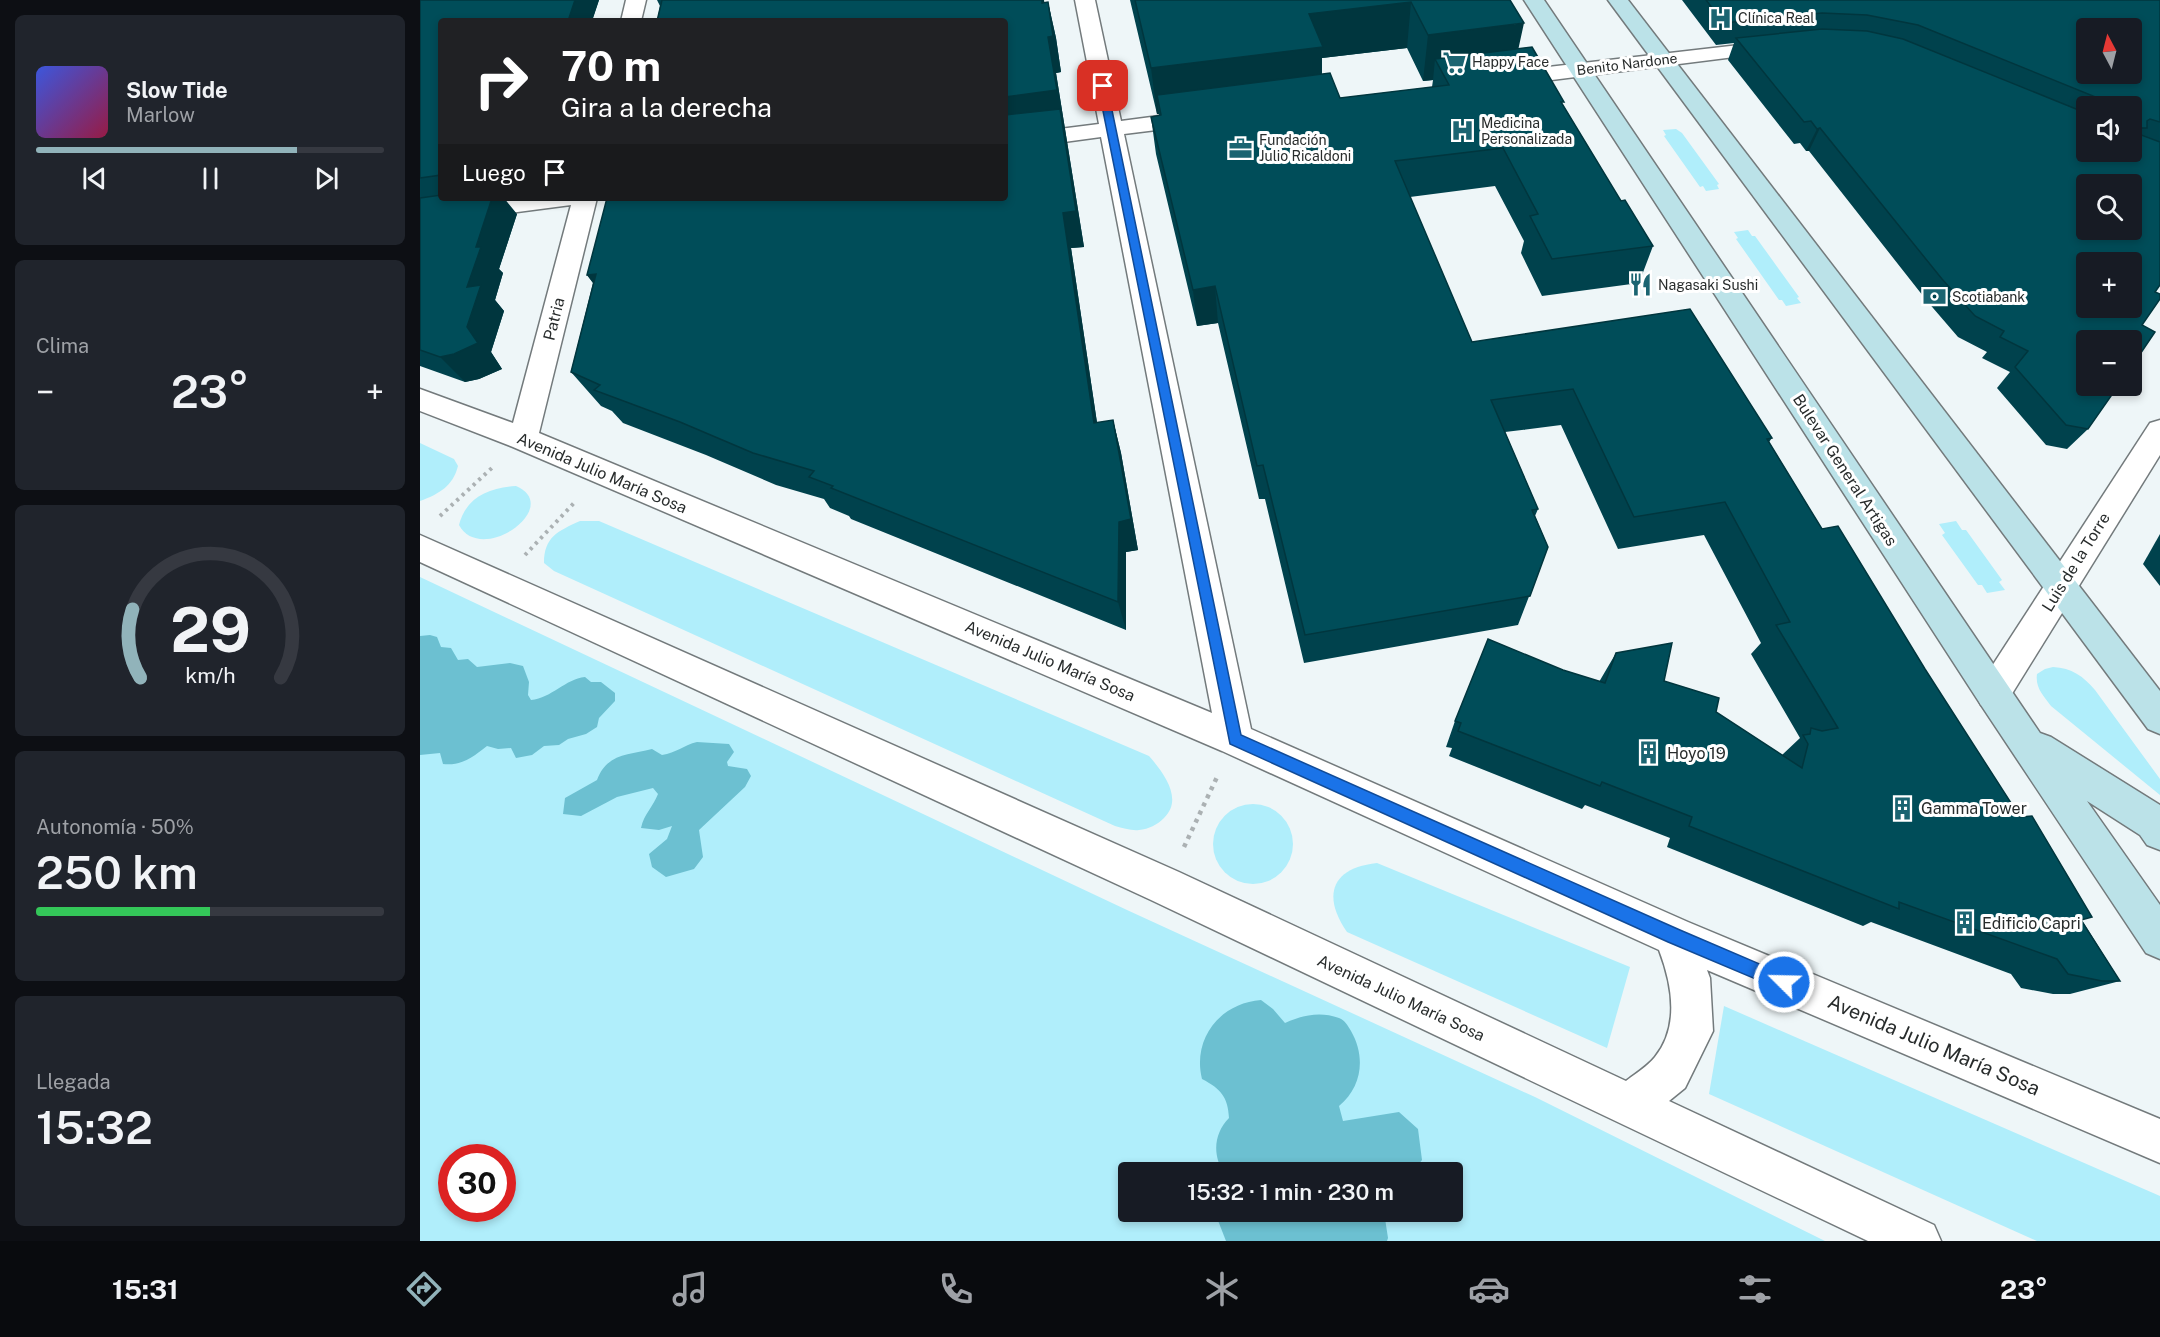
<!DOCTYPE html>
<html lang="es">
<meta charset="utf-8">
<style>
:root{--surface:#171b24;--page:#20242c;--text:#f1f3f6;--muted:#9ea1a6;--line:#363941;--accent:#91b3ba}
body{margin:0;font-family:"Public Sans",sans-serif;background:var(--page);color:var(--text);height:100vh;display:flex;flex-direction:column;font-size:22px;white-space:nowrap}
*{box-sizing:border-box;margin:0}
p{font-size:20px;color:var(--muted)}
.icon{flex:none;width:33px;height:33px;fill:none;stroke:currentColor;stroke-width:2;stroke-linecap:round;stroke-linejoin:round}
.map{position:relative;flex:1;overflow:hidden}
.side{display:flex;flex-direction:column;gap:15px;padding:15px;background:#0d0f14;width:420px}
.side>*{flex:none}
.hud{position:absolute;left:18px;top:18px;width:570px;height:183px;border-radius:6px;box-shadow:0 3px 9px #0003;background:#202124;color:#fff;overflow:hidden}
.needle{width:39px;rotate:353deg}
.tools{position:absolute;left:1656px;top:18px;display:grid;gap:12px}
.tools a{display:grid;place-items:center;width:66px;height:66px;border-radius:6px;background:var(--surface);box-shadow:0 3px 9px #0003;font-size:30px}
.speed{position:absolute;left:18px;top:1144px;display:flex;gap:12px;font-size:30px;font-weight:700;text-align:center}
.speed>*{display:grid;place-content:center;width:78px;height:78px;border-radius:50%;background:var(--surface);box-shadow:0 3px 9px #0003;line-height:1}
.speed .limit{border:9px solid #d22;background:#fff;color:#111}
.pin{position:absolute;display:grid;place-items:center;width:51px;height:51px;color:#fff;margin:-26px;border-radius:12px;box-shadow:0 3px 9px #0006}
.me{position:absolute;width:66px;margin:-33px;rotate:293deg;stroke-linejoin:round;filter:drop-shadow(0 0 4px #0008)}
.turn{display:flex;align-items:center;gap:21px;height:126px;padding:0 24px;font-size:27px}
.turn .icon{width:78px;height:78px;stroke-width:2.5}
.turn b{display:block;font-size:42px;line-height:51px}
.then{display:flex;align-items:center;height:57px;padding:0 24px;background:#0003;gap:12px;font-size:22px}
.big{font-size:45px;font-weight:600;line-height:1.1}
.side .widget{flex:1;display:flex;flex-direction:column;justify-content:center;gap:9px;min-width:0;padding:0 21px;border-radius:9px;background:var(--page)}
.side .dial{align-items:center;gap:0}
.dial svg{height:156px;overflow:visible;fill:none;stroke:var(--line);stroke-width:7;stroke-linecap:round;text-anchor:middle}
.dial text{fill:var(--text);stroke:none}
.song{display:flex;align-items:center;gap:18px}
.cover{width:72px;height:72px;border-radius:9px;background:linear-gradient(135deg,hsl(230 70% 55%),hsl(340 70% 35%))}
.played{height:6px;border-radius:3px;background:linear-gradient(90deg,var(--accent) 75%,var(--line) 75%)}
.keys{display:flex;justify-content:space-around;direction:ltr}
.heat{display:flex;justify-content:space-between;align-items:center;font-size:33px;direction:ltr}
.charge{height:9px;border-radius:4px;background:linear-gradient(90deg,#34c759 50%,var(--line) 0)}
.trip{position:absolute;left:698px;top:1162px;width:345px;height:60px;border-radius:6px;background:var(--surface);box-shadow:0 3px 9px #0003;font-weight:600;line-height:60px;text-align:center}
.menu{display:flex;height:96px;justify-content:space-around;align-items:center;background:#090b0e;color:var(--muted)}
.menu .icon{width:42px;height:42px}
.menu .on{color:var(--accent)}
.menu b{font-size:27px;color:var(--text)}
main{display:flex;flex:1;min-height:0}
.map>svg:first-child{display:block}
.green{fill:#b0eefb;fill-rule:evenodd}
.forest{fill:#6cc0d1}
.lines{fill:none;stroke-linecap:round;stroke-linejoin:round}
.minor-casing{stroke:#737a7c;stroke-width:3}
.secondary-casing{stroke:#737a7c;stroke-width:3}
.path-far1{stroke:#abb1b3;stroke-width:4;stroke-dasharray:3 4.5;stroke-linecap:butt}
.path{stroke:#abb1b3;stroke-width:4.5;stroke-dasharray:4 5;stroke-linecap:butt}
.minor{fill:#fff;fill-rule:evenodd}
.secondary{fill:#bbe2e8;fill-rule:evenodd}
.wall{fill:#00424d;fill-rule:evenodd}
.shaded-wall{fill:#00363e}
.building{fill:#004d59;stroke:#00363e;stroke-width:1.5;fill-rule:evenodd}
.route{fill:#1a73e8;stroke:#114b97;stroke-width:1.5}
.labels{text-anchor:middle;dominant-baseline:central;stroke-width:6;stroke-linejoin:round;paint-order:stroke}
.far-poi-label{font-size:14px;fill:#282c2c;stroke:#fff;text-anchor:start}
.far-street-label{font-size:14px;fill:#282c2c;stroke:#fff}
.street-label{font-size:16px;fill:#282c2c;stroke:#fff}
.poi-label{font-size:16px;fill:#282c2c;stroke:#fff;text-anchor:start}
.near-street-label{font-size:20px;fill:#282c2c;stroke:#fff}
</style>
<main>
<section class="side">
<div class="widget">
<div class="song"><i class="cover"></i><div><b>Slow Tide</b><p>Marlow</p></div></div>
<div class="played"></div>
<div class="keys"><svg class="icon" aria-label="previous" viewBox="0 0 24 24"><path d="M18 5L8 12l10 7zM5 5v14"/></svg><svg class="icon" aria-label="pause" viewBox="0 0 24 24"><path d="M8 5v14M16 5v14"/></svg><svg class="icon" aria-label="next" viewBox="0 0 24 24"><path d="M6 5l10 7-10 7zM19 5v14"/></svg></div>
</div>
<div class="widget"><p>Clima</p>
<div class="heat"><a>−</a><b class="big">23°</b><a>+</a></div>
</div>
<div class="widget dial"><svg viewBox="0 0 100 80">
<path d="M14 69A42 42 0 1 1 86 69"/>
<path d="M14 69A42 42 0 0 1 10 34" stroke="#91b3ba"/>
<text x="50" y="56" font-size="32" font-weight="700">29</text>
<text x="50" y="72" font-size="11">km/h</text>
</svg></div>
<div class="widget"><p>Autonomía · 50%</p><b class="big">250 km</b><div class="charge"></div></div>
<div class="widget"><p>Llegada</p><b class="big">15:32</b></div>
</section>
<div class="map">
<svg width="1740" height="1241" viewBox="0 0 1740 1241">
<rect width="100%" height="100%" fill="#eef6f8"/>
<g class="green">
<polygon points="1256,129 1262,133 1299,184 1297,185 1299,189 1286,191 1283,186 1280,187 1244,136 1246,135 1243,130"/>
<polygon points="1328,230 1332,236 1335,236 1379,297 1377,298 1381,303 1366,306 1362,300 1359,300 1316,239 1318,238 1314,232"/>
<path d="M0 443 34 459 38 466C33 486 19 494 0 501Z"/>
<path d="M96 486C144 507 61 566 39 525 46 497 69 488 96 486Z"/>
<path d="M160 521H179L729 756C743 772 764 799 744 818 737 825 729 829 719 830 712 831 703 828 695 826L134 571 124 563C124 537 138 531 160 521Z"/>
<polygon points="1536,521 1542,530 1546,530 1582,580 1579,582 1585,590 1567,593 1562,585 1558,585 1522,535 1525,533 1519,524"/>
<path d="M0 577 707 910 1115 1097 1405 1241H0ZM32 1158H82V1209H32ZM708 1173H1032V1212H708Z"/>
<path d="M1633 667C1652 668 1663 676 1675 690L1740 779V795L1631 706C1624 696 1615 688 1617 674L1625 669Z"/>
<circle cx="833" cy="844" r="40"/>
<path d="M957 863 1210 967 1187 1048 927 932C902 896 911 868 957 863Z"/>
<polygon points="1304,1006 1740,1196 1740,1241 1617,1241 1289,1094"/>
</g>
<g class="forest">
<path d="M10 635 17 637 21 647 31 648 38 660 48 659 57 667 90 663 103 666 109 682 108 695 111 700C132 698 145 679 165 677L171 682H181L195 693V701L179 718 177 727 166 734 148 739 139 745 124 746 112 755 96 758 91 748 78 749 67 746C53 757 42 766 23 764L20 753 0 755V636Z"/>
<path d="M277 742 309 744 314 752 307 762 308 766 327 769 331 776 325 787 279 830 283 857 274 869 246 877 232 867 229 854 247 839 252 826 239 830 221 828C224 814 233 807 238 794L233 788 197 797 161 816 143 814 145 798 177 780C187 753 209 755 232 749L242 755C256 753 264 745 277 742Z"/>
<path d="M841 1000 853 1009 865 1023C883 1015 900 1011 919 1018 925 1020 928 1026 931 1031 946 1057 942 1087 919 1106L923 1121 979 1112 998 1129 1002 1160 992 1173H804C792 1155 794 1133 809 1118 808 1097 801 1089 782 1079 772 1039 800 1003 841 1000Z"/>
<polygon points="801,1212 964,1212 968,1238 967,1241 806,1241 797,1218"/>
</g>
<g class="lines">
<defs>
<g id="minor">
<polygon points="206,0 226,0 221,21 201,21"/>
<path d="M655 0H675L701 121 777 111 785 113 788 118 785 123 777 125 704 134 831 729 1268 922 1740 1119V1163L1287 970 1290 978 1293 1031 1265 1088 1249 1101 1514 1225 1521 1241H1448L731 900 0 562V535L759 872 1206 1081C1215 1074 1228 1066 1235 1057 1260 1026 1252 984 1239 950L802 751 93 447 0 411V389L93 423 151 205 0 225V209L89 198H177L119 433 792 713 681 137 585 150V136L679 124Z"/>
<polygon points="1354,41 1361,43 1365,47 1361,51 1084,86 1076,84 1073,79 1076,74 1084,72"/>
<polygon points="1740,420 1740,455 1585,705 1573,709 1561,705 1556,694 1561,683 1730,423"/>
</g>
<g id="secondary">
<polygon points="1104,0 1124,0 1620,733 1631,737 1740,805 1740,850 1727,845 1720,835 1667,801 1740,905 1740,959 1726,953 1561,705"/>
<polygon points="1188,0 1208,0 1740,691 1740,734 1728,729"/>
</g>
</defs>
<use href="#minor" class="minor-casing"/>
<use href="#secondary" class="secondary-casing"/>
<g class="path-far1">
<polyline points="20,516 74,466"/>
<polyline points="105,555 155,502"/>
</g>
<polyline class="path" points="764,847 798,775"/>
<use href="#minor" class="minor"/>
<use href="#secondary" class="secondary"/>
</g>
<g class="wall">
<polygon points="0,0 179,0 172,21 21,21 21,198 97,214 79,269 83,273 75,300 84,311 71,352 82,369 59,379 45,382 0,366"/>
<polygon points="237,0 624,0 624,3 628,2 636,38 641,72 636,73 664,247 651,248 677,423 693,420 701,453 718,550 706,552 706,630 431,519 429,516 410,508 404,499 356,485 286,455 203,423 192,411 181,406 151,372 173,283 167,275 585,21 237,21 240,6"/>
<path d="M710 0H1090L1098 49 1143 105 1201 201 1233 246 1219 283 1122 296 1101 253 1104 241 1075 186 990 197 1052 342 1352 438 1349 442 1402 529 1505 669 1700 981 1650 994H1633L1601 988 1591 974 1451 922 1443 926 1247 847 1250 838 1165 805 1162 809 1029 756 1032 748 1026 747 1035 721 1143 670 1179 682 1196 653 1296 712 1362 755 1380 738 1331 654 1341 643 1284 535 1198 549 1141 425 1085 432 1118 509 1115 516 1128 547 1098 625 884 663 845 499H839L798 323 777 326 736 154 731 117 739 116V114H737ZM987 48 1003 81 1013 80 1012 87 920 98 902 74V58Z"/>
<path d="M1262 0H1740V285L1735 292 1722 325 1668 429 1647 449 1626 445 1577 388 1590 372 1562 358 1567 352 1538 337 1507 301 1389 151H1386L1380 143 1374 144 1308 60 1314 43 1296 45ZM1666 106H1712L1666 152Z"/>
<polygon points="1740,534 1740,586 1723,564"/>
</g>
<g class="shaded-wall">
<polygon points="155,0 179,0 172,21 148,21"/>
<polygon points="622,0 624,0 629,37 628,2 636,38 641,72 636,73 664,247 651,248 682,456 585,134 585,97 628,37"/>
<polygon points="991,2 987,48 902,58 901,94 737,95 739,114 737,114 731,68 889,14"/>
<polygon points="1104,23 1094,69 1015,59 1013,80 1003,81 1008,35"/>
<polygon points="1400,128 1389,151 1386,151 1397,129"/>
<polygon points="72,198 84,198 97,214 79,269 83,273 75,300 84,311 71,352 82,369 59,379 45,382 20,357 47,327 47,287 56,247"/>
<polygon points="176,274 194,310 167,275"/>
<polygon points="795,286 798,323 777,326 773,290"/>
<polygon points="693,420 701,453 718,550 706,552 706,630 698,602"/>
</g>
<g class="building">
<polygon points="0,0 155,0 148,21 21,21 21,175 0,178"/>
<polygon points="242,0 622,0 622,3 628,2 633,36 628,37 637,90 585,97 585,21 251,21 251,19 237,21"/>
<polygon points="715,0 1090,0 1104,23 1008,35 991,2 889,14 903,47 731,68"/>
<path d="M1286 0H1740V122L1730 119 1727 121V128H1717L1721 135 1740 142V285L1735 292 1740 294V299L1722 325 1735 332 1712 366V340H1666V386H1698L1668 429 1646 425 1595 367 1608 351 1580 337 1584 331 1555 316 1522 279 1400 128 1397 129 1391 121 1384 122 1316 38 1402 29 1447 31 1483 39 1666 113V152H1712V106H1684L1683 100 1498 25 1447 15 1402 13 1304 23ZM1666 28H1712V74H1666ZM1666 184H1712V230H1666ZM1666 262H1712V308H1666Z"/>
<polygon points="1112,47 1144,102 1141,102 1201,201 1205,200 1233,246 1132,259 1110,216 1118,214 1083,148 975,161 1052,342 1270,309 1352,438 1347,439 1402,529 1418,526 1505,669 1600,817 1612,816 1672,917 1661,920 1700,981 1682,981 1648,974 1637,959 1479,902 1479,909 1269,826 1272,817 1182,782 1180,786 1038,731 1041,723 1035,721 1068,639 1143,670 1185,683 1196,653 1252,643 1244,681 1299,698 1296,712 1382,768 1388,744 1383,735 1390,734 1391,728 1402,731 1418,728 1356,625 1370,622 1305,502 1214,517 1153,389 1071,400 1118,509 1112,510 1128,547 1110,596 885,635 843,465 837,466 795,286 773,290 731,117 741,115 737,95 910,73 920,98 1029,85 1015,59"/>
<polygon points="640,109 656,211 643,213 674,423 693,420 711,519 699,522 698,602 411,488 413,486 389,477 394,471 333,453 260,422 174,390 180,385 151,372 176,274 167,275 187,198 585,198 585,115"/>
<polygon points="21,195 21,198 72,198 56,247 61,247 47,287 61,285 47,327 58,343 34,354 20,357 0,350 0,198"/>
</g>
<polygon class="route" points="683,83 687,86 821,735 1260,930 1370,977 1373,982 1370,988 1364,991 1248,942 810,744 678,86"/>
<defs>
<symbol id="hospital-bare" viewBox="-9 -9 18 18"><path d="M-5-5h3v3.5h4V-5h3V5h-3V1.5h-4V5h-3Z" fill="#1b6471" stroke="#fff" stroke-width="2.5" paint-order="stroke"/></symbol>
<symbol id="supermarket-bare" viewBox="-9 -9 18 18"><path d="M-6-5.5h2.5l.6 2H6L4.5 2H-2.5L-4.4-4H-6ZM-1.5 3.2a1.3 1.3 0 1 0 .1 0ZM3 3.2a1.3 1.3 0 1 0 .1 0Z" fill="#1b6471" stroke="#fff" stroke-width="2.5" paint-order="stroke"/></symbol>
<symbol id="office-bare" viewBox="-9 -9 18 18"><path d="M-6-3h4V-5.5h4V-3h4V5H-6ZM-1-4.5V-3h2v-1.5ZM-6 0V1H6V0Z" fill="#1b6471" stroke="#fff" stroke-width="2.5" paint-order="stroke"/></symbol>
<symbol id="restaurant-bare" viewBox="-9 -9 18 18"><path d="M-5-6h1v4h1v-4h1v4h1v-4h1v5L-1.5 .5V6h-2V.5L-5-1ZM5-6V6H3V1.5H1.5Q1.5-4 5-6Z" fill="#1b6471" stroke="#fff" stroke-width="2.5" paint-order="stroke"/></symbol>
<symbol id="bank-bare" viewBox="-9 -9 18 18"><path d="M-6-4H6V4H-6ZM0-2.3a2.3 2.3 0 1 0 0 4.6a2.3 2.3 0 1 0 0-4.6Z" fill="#1b6471" stroke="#fff" stroke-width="2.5" paint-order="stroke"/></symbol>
<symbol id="building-bare" viewBox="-9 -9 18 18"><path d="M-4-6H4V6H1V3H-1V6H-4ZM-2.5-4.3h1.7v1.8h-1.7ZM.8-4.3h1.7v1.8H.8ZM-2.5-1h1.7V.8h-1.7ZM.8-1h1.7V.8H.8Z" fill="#1b6471" stroke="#fff" stroke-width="2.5" paint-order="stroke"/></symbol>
</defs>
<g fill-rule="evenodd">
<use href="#hospital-bare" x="1284" y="2" width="33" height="33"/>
<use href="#supermarket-bare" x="1018" y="46" width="33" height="33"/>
<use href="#hospital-bare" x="1026" y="114" width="33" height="33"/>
<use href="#office-bare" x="804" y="132" width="33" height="33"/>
<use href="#restaurant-bare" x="1204" y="268" width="33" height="33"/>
<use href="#bank-bare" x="1498" y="280" width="33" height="33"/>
<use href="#building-bare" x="1212" y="736" width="33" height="33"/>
<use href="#building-bare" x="1466" y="792" width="33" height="33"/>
<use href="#building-bare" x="1528" y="906" width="33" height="33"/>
</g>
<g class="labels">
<g class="far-poi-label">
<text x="1318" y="18">Clínica Real</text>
<text x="1052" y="62">Happy Face</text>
<text x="1061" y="123">Medicina<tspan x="1061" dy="16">Personalizada</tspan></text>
<text x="839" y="140">Fundación<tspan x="839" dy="16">Julio Ricaldoni</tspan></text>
<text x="1238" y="285">Nagasaki Sushi</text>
<text x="1532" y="297">Scotiabank</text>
</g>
<g class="far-street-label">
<text transform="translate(1207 64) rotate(-7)">Benito Nardone</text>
</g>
<g class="street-label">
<text transform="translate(134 319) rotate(-76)">Patria</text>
<text transform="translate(1425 470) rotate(57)">Bulevar General Artigas</text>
<text transform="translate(182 473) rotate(23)">Avenida Julio María Sosa</text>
<text transform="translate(1656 562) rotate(-58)">Luis de la Torre</text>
<text transform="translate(630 661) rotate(23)">Avenida Julio María Sosa</text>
<text transform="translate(981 998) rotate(25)">Avenida Julio María Sosa</text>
</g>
<g class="poi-label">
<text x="1247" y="753">Hoyo 19</text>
<text x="1501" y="808">Gamma Tower</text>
<text x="1562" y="923">Edificio Capri</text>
</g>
<g class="near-street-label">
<text transform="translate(1514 1045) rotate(23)">Avenida Julio María Sosa</text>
</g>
</g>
</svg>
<div class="tools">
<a><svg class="needle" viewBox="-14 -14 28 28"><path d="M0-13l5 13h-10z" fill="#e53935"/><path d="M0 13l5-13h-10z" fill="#9ea1a6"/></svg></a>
<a><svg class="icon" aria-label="sound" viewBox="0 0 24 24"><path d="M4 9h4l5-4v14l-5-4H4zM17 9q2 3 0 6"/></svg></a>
<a><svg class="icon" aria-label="search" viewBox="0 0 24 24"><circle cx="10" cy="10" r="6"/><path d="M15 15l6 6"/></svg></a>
<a>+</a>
<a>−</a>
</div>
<div class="speed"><div class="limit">30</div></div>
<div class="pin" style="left:683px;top:86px;background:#d93025"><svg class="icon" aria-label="arrive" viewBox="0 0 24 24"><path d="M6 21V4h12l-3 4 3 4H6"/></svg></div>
<svg class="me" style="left:1364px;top:982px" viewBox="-20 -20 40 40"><circle r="17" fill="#1a73e8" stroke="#fff" stroke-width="3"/><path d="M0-11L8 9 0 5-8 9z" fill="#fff"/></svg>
<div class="trip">15:32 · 1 min · 230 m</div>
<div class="hud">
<div class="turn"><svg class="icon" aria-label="right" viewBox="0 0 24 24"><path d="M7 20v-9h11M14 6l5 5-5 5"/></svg><div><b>70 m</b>Gira a la derecha</div></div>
<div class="then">Luego<svg class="icon" aria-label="arrive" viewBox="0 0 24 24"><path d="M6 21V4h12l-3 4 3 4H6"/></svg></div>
</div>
</div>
</main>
<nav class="menu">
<b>15:31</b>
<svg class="icon on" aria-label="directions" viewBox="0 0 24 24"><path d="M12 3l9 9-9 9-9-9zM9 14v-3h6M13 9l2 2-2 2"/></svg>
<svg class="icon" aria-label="music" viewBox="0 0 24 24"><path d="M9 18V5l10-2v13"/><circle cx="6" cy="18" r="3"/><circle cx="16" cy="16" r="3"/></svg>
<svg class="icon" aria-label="phone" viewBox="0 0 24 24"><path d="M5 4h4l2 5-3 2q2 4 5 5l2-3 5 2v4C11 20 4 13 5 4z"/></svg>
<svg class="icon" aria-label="climate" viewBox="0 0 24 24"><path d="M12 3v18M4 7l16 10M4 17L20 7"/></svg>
<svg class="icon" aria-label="car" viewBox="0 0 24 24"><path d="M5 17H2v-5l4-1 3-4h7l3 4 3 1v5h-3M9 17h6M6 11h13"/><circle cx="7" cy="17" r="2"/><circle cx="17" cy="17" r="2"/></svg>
<svg class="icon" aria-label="filters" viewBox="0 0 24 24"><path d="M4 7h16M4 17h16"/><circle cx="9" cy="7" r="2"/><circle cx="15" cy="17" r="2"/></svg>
<b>23°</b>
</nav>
